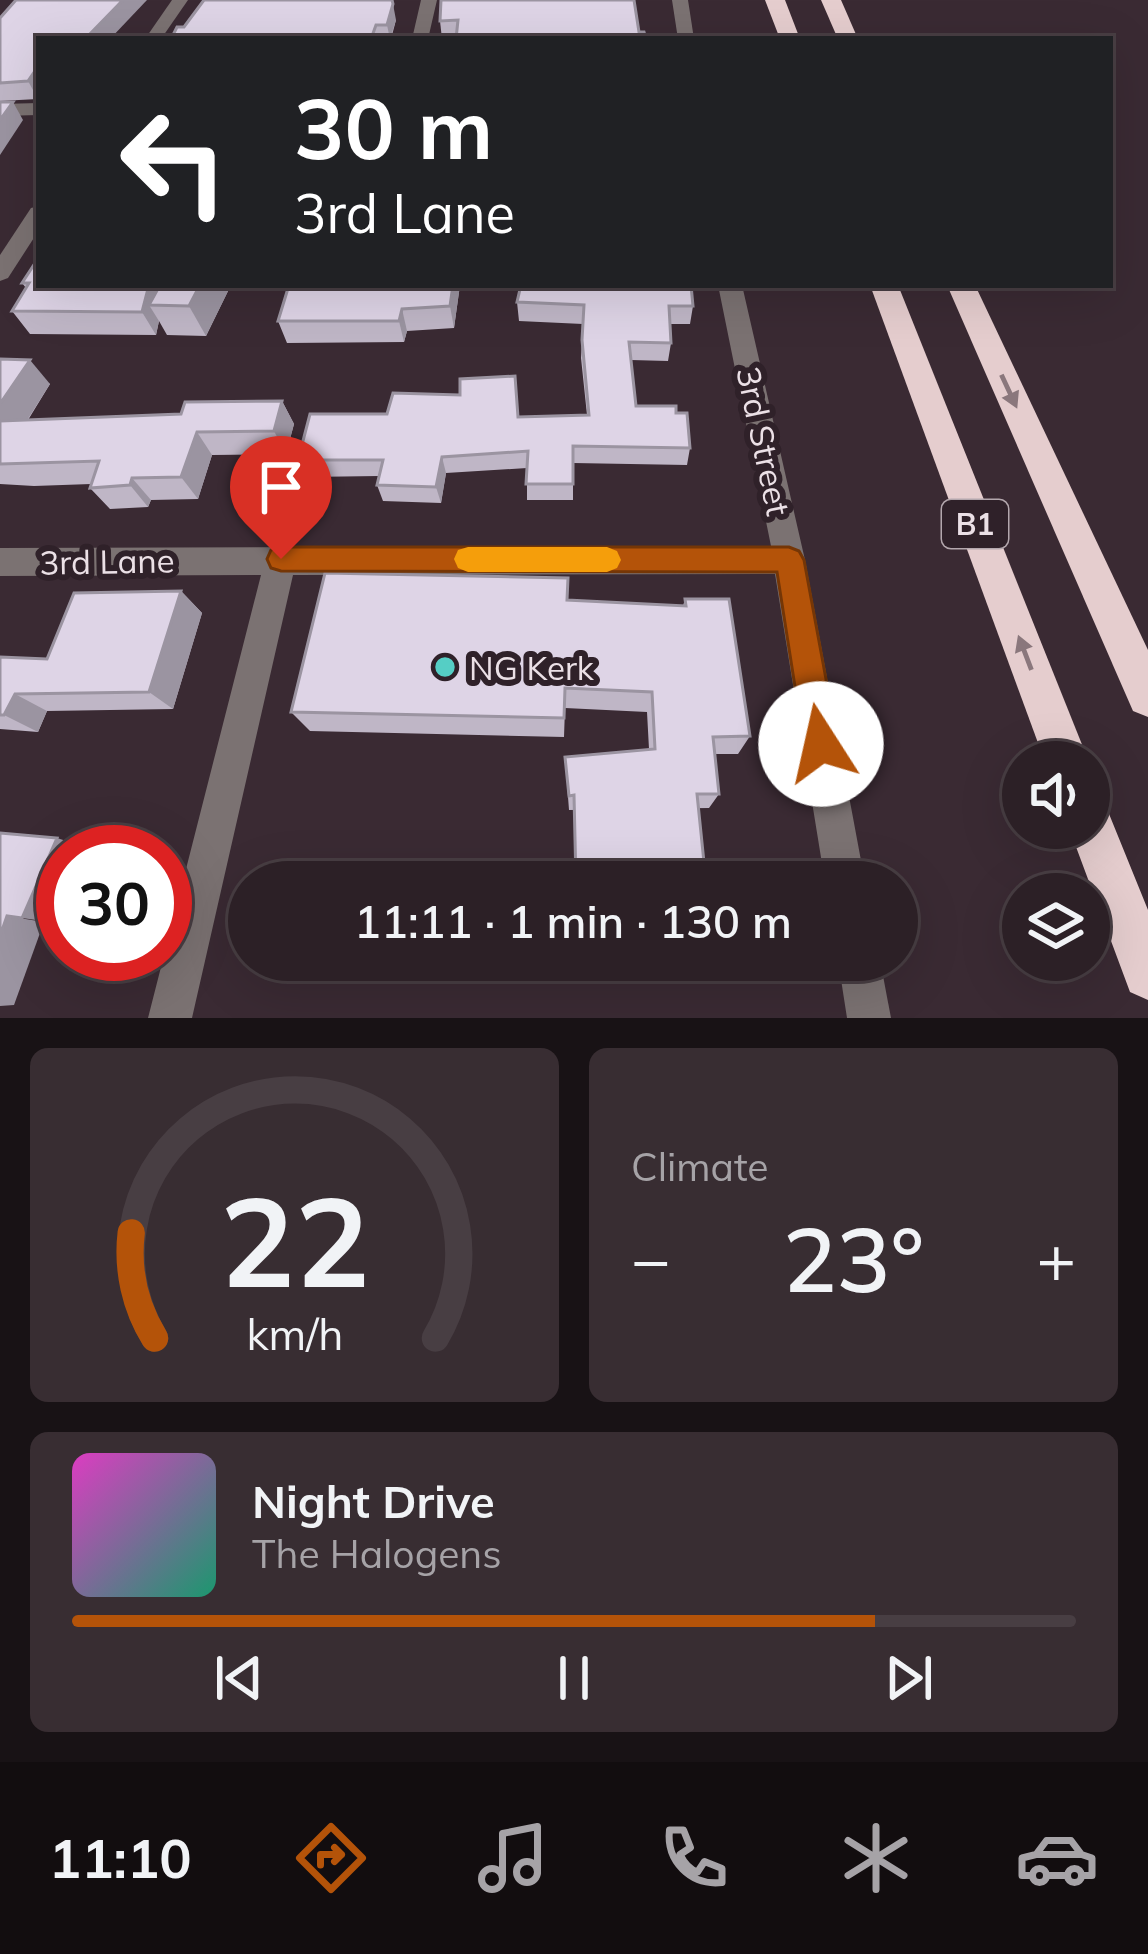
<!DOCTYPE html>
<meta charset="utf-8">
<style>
:root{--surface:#2c2026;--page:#382d32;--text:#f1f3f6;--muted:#a6a3a7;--line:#483e43;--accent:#b45309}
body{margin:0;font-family:Mulish,sans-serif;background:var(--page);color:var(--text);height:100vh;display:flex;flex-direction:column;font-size:45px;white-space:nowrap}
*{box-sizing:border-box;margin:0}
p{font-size:39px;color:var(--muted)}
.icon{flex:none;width:66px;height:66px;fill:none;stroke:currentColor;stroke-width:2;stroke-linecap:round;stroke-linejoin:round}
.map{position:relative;height:1018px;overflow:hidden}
.details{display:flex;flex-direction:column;gap:30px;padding:30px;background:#181215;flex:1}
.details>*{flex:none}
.banner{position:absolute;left:36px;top:36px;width:1077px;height:252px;border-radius:0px;box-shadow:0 12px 48px #0002,0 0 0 3px var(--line);background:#202124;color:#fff;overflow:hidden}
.buttons{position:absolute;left:1002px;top:741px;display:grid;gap:24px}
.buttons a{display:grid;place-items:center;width:108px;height:108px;border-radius:50%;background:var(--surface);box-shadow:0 12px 48px #0002,0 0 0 3px var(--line);font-size:60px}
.speed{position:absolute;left:36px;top:825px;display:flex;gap:24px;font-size:60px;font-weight:700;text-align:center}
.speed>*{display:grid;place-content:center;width:156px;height:156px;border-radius:50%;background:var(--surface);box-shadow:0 12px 48px #0002,0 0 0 3px var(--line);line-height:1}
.speed .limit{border:18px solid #d22;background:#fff;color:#111}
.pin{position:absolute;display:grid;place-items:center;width:102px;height:102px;color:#fff;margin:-123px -51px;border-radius:50% 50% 50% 0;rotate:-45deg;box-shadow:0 0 12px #0007}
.pin .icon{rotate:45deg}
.me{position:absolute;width:132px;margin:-66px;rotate:350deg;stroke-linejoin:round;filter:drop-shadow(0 0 9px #0008)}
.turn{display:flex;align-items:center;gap:42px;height:252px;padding:0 60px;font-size:54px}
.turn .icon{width:156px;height:156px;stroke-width:2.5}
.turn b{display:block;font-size:84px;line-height:102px}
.big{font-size:90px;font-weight:600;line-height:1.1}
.details .tile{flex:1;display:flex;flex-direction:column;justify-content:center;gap:18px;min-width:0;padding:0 42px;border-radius:18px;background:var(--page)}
.details .dial{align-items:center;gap:0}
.dial svg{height:312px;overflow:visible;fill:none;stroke:var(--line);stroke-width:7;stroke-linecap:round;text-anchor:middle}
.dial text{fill:var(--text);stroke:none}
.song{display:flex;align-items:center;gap:36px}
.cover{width:144px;height:144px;border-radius:18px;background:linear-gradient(135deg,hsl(310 70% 55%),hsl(160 70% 35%))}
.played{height:12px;border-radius:6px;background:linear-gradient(90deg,var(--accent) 80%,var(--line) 80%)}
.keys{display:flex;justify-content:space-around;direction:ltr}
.heat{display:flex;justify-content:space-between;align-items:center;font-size:66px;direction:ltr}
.details .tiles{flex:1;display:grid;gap:30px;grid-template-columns:1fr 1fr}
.tile:last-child{grid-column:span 2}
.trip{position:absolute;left:228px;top:861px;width:690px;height:120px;border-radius:60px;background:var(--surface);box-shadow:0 12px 48px #0002,0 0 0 3px var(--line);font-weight:600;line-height:120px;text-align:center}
.tab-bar{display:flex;height:192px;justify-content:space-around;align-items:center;background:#120d0f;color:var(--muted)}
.tab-bar .icon{width:84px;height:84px}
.tab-bar .current{color:var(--accent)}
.tab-bar b{font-size:54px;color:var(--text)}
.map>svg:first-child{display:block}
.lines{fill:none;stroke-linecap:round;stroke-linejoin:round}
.minor{fill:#7b7272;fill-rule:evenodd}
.highway{fill:#e5cdce;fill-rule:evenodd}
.wall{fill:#bfb6c6}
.shaded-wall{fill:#9b94a1}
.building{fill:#ded4e6;stroke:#9b94a1;stroke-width:3}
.oneway{fill:#8a777c}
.route{fill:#b45309;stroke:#753606;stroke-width:3}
.slow{fill:#f59e0b}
.poi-dot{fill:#55cec5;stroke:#2f2129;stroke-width:4.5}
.labels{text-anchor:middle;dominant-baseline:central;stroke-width:12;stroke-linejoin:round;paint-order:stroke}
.shield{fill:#2f2129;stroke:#b3a7ad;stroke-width:3}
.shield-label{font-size:30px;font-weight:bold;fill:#ebe0e6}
.street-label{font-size:33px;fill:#ebe0e6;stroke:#2f2129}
.poi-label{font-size:33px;fill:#ebe0e6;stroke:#2f2129;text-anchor:start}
</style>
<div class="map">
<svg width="1148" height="1018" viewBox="0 0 1148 1018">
<rect width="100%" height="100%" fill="#3a2a33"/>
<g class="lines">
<g class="minor">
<polygon points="172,0 188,0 161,39 145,39"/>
<polygon points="421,0 437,0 428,39 412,39"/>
<polygon points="672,0 688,0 694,39 678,39"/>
<polygon points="39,103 39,115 0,116 0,104"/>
<polygon points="39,206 39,230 8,278 0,281 0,255 31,208"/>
<polygon points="718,285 742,285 805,560 865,882 825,882 775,574 293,575 192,1018 148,1018 261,575 0,576 0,548 771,546"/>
<polygon points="838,960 880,960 891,1018 847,1018"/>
</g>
<g class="highway">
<polygon points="765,0 785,0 800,39 780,39"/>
<polygon points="821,0 841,0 858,39 838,39"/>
<polygon points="870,285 898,285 1089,762 1089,763 1045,762"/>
<polygon points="947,285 975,285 1148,650 1148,717 1133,711"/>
<polygon points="1089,797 1105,804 1148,910 1148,1000 1130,992 1069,828 1089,828"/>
</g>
</g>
<g class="wall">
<polygon points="441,0 639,32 646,39 442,39 440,21"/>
<polygon points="0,18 39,39 38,99 0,101"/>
<polygon points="396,20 391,39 171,39"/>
<polygon points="22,283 231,285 206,336 167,335 159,321 156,335 30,334 12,311 26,288"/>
<polygon points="460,285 454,328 407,331 404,342 287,343 278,321"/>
<polygon points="517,302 693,306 690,324 670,324 671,343 668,361 631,360 636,406 676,413 690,448 687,465 573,463 573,500 527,500 527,468 446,473 441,503 383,501 377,485 379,476 307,477 298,460 518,417 587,415 581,358 583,324 519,321"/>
<polygon points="0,359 50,384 28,420 181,414 282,401 294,424 286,454 212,455 198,499 151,500 148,507 110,509 90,488 91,484 34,486 0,484"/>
<polygon points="181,591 202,613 173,709 47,711 38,732 0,729 0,657 47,659"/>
<polygon points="685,599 750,736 738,754 715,754 719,794 709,808 569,810 565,757 649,749 647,712 565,708 564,737 310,731 291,712 568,600 683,606"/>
<polygon points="577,960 715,970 704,972 577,975"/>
</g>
<g class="shaded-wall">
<polygon points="123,0 147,0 110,39 85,39"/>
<polygon points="393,4 396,20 390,39 387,25"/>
<polygon points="37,68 39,72 38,99 28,81"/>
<polygon points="13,102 23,120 0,155 0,120"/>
<polygon points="149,285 168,285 149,305 159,321 156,335 142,312"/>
<polygon points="200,285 231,285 206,336 189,306"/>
<polygon points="453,285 460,285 454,328 450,306"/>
<polygon points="402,309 407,331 404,342 399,321"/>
<polygon points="30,360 50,384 12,444 0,432 0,404"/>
<polygon points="282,401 294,424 286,454 274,431"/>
<polygon points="197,432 212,455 198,499 181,477"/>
<polygon points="442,457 446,473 441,503 436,487"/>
<polygon points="132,478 151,500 148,507 130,485"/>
<polygon points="181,591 202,613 173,709 149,692"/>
<polygon points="15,694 47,711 38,732 4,715"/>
<polygon points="57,838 88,848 87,852 63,852 63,910 57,923 22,918"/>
<polygon points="7,916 44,922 14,1005 0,1006 0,936"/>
</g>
<g class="building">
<polygon points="16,0 123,0 85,39 39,39 39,68 37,68 28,81 0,83 0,18"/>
<polygon points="204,0 392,0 393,4 387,25 376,25 371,39 171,39 177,27 184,27"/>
<polygon points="441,0 634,0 639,32 644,32 646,39 456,39 458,20 440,21"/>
<polygon points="0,102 13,102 0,120"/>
<polygon points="39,257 39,285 149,285 142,312 12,311 29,283 22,283"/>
<polygon points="160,285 200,285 189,306 149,305"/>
<polygon points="289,285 453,285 450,306 402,309 399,321 278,321"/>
<polygon points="521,285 691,285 693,306 669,306 671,343 629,342 636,406 676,406 676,413 687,413 690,448 573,446 573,484 526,484 528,451 442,457 436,487 377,485 383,460 298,460 310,414 387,414 393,393 460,395 460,379 515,376 518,417 589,415 582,340 584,305 517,302"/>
<polygon points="0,359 30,360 0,404"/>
<polygon points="282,401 274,431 197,432 181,477 132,478 130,485 90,488 99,461 0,464 0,421 181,414 185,402"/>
<polygon points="325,573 568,578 567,600 686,606 685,599 729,599 750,736 713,737 719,794 697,794 706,882 576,882 574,795 569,796 565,757 655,749 652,692 565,688 564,718 291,712"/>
<polygon points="181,591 149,692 15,694 4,715 0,715 0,657 47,659 74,593"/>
<polygon points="0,833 57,838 22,918 7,916 0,936"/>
<polygon points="577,960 714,960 715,970 578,972"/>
</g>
<defs><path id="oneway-solid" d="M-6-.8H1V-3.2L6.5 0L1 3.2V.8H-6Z" transform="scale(3)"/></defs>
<g class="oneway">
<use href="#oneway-solid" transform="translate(1009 391) rotate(65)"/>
<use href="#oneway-solid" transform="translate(1025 653) rotate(-111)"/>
</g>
<polygon class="route" points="281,547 789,547 799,551 804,560 838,744 833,756 821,761 809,756 804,744 777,572 281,571 271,568 267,559 271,550"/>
<polygon class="slow" points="468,547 607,547 617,551 621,560 617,568 607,572 468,572 458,568 454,559 458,550"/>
<circle class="poi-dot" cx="445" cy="667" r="12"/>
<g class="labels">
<rect class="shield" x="942" y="500" width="66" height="48" rx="9"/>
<g class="shield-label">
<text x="975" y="524">B1</text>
</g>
<g class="street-label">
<text transform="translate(764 441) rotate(78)">3rd Street</text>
<text transform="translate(107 561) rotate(-1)">3rd Lane</text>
</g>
<g class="poi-label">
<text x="469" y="667">NG Kerk</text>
</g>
</g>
</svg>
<div class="buttons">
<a><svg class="icon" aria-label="sound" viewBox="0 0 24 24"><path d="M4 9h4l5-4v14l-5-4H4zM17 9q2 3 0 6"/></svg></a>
<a><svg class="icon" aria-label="layers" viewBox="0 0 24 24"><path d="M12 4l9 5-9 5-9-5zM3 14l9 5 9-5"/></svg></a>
</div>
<div class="speed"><div class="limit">30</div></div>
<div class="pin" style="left:281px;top:559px;background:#d93025"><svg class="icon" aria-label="arrive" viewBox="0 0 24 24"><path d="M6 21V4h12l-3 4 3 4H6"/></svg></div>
<svg class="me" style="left:821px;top:744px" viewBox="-20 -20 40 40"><circle r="19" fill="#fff"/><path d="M0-13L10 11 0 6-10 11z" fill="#b45309"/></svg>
<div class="trip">11:11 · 1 min · 130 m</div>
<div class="banner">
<div class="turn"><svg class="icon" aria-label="left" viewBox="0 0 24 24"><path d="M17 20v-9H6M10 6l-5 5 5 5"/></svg><div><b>30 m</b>3rd Lane</div></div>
</div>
</div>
<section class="details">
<div class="tiles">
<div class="tile dial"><svg viewBox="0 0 100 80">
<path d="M14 69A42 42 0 1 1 86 69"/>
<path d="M14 69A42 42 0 0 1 8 42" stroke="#b45309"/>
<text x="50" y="56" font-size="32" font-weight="700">22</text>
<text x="50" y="72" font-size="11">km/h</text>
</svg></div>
<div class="tile"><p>Climate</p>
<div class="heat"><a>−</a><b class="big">23°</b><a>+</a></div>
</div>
<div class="tile">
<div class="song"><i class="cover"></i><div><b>Night Drive</b><p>The Halogens</p></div></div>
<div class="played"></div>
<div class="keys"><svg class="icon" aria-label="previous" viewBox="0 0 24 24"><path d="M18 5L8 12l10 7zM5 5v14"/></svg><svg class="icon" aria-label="pause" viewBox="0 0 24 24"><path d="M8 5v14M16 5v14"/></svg><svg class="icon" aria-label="next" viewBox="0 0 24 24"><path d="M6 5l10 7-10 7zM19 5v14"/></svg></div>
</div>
</div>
</section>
<nav class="tab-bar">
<b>11:10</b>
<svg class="icon current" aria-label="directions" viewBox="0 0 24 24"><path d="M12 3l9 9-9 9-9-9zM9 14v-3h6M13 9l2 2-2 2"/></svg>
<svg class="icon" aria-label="music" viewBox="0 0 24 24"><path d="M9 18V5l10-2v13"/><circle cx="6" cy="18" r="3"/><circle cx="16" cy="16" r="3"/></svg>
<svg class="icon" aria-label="phone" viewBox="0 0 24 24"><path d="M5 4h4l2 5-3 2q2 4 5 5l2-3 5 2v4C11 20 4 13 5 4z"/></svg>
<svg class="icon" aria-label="climate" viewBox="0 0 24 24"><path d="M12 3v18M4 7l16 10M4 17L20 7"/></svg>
<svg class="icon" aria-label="car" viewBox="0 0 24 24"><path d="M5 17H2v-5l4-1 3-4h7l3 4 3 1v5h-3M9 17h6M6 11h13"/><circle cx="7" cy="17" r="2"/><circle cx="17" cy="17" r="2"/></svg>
</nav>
